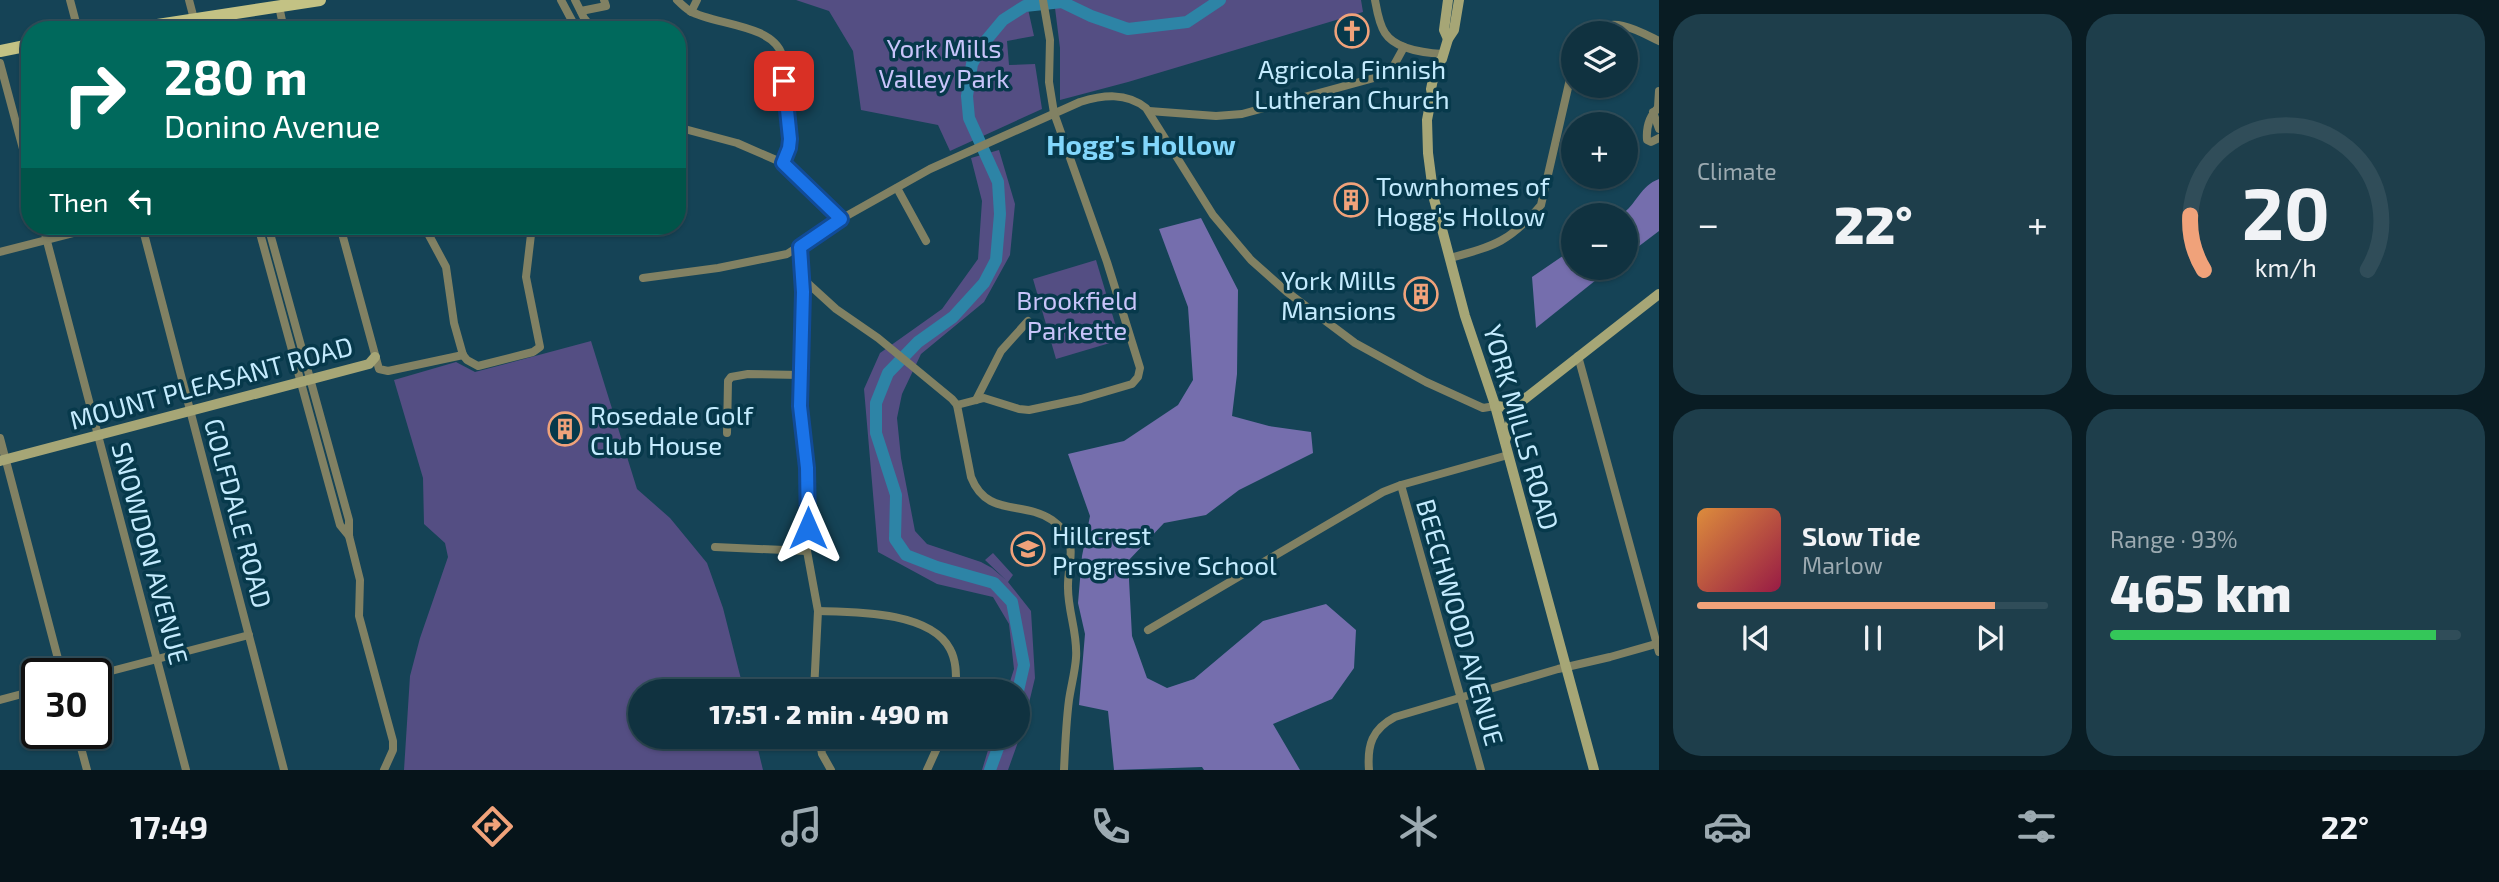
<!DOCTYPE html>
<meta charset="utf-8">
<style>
:root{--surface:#103240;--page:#1e3e4b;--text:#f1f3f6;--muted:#9caab1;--line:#304d59;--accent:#f0a27a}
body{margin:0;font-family:"Exo 2",sans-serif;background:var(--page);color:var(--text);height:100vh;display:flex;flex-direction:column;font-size:26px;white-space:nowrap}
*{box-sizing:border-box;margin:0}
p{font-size:23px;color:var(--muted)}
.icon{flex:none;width:38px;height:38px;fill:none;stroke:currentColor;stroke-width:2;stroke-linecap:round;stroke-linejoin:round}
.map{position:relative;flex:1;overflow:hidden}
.side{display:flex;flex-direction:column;gap:14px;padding:14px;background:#091c23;width:840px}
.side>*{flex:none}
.guide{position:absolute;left:21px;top:21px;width:665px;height:214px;border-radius:28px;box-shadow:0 2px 5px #0004,0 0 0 2px var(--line);background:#00695c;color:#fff;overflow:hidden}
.fabs{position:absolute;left:1561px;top:21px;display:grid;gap:14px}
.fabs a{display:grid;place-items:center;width:77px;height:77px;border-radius:50%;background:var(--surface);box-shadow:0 2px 5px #0004,0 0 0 2px var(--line);font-size:35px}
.speed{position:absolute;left:21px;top:658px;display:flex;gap:14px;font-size:35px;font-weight:700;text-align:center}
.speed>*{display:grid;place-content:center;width:91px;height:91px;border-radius:50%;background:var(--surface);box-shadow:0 2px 5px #0004,0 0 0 2px var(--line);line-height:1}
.speed .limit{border:4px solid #111;border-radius:10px;background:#fff;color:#111}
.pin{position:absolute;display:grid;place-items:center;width:60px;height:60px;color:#fff;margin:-30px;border-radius:14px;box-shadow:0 4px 10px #0006}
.me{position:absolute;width:77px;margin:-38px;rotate:0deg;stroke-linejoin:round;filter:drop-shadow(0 0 5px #0008)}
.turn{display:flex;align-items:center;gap:24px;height:147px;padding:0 28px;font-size:32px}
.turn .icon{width:91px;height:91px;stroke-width:2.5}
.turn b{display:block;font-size:49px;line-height:60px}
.then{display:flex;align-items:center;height:66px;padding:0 28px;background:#0003;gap:14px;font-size:26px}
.big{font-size:52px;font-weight:800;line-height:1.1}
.side .widget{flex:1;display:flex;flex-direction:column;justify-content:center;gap:10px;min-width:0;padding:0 24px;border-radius:28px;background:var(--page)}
.side .dial{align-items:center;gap:0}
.dial svg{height:182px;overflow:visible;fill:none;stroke:var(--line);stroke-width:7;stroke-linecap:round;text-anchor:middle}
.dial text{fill:var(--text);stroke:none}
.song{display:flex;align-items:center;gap:21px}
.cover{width:84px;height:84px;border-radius:10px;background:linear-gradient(135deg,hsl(30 70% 55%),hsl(340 70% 35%))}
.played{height:7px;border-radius:4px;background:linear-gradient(90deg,var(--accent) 85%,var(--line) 85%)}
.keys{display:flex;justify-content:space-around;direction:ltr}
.heat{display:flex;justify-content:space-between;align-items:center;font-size:38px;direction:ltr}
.charge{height:10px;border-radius:5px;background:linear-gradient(90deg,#34c759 93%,var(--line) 0)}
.side .tiles{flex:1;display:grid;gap:14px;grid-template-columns:repeat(2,1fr)}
.trip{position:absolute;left:628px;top:679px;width:402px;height:70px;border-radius:35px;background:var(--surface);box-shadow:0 2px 5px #0004,0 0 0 2px var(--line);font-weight:800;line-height:70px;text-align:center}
.tabs{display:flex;height:112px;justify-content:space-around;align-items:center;background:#06141a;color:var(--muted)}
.tabs .icon{width:49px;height:49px}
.tabs .selected{color:var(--accent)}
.tabs b{font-size:32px;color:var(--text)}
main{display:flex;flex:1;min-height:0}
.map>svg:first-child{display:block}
.green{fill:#544e83}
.forest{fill:#756ead}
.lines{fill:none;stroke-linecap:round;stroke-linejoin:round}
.river{stroke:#2d84a6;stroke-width:12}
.street{stroke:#818163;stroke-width:8}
.secondary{stroke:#a6a676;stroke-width:10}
.primary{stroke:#c3c284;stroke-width:12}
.route-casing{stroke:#114b97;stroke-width:18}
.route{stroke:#1a73e8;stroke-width:12}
.labels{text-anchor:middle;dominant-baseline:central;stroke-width:7;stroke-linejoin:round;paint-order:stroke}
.park-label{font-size:26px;fill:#c8c4fa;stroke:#07394b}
.poi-label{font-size:26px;fill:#c4ebfe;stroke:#07394b;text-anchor:start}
.street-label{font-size:26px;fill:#c4ebfe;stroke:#07394b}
.neighbourhood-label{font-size:28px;font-weight:bold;fill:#82d7fc;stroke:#07394b}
</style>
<main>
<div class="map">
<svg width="1659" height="770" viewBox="0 0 1659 770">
<rect width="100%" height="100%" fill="#154356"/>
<g class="green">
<polygon points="796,0 1026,0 1034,36 1007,41 1009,65 1035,64 1042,109 950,151 938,125 861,110 853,51 829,11"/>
<polygon points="1054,0 1361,0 1363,12 1128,82 1060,100 1060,48"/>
<polygon points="999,150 1015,204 1010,255 984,302 921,354 902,394 897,418 901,458 915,531 927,544 981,562 992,568 1006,580 985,560 993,553 1013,575 1008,582 1031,611 1035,678 1023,728 1008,770 982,770 992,737 1018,737 1018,691 1007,691 1014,669 1009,624 993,597 937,584 878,552 864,389 880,353 942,309 978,259 982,201 971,158"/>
<polygon points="1096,260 1120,340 1056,359 1033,279"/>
<polygon points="591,341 637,489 670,518 707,563 723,608 744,691 640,691 640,737 755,737 763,770 404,770 410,676 420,638 448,557 445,543 424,524 423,478 394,380 456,362 475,372"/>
</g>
<g class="forest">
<path d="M1659 179V231L1626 256V215H1621C1637 204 1640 186 1659 179Z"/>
<polygon points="1201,218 1238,290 1237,374 1232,416 1269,426 1311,432 1313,453 1239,490 1206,515 1164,523 1128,561 1132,636 1147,678 1167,688 1194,679 1263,621 1326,604 1356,630 1354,668 1332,699 1273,724 1300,770 1204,770 1202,767 1114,770 1108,711 1079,705 1085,634 1078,603 1082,556 1090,516 1068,454 1124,441 1178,405 1193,380 1188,307 1159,229"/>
<polygon points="1573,249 1573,268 1611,268 1536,328 1532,277"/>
</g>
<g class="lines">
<g class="river">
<polyline points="1018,691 1024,665 1012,602 994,583 937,567 906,555 895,539 896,495 876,433 876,403 888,373 918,342 953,317 984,283 996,260 1000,214 998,182 969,118 967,96 972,64 983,44 1003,20 1025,6 1062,2 1091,16 1128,29 1187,22 1220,0"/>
<polyline points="990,770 1002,737"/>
</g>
<g class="street">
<polyline points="70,0 78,30"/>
<polyline points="189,0 194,19"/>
<polyline points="561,0 577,30"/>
<polyline points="575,0 584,18 594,30"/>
<path d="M677 0C681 4 685 8 690 11 714 25 773 24 782 55L790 139 789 147 783 163"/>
<path d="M1375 0C1377 11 1379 24 1385 33 1396 50 1425 53 1443 54"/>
<polyline points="279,6 284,30"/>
<polyline points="581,11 606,6 604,0"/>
<polyline points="691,12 697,0"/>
<polyline points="210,17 213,30"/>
<polyline points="201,18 204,30"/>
<path d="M1592 33C1613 15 1639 31 1659 41"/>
<polyline points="0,63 30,175"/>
<polyline points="1658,107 1659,91"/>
<path d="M1659 107C1650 115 1646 127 1647 140L1651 142 1659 138"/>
<polyline points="1149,111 1216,116 1242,114 1385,75 1393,67 1404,47"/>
<polyline points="1653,112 1659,129"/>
<polyline points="677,127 737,143 783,163 841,219"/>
<polyline points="897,188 926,241"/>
<polyline points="43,226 186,770"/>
<polyline points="142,226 284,770"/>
<polyline points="258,226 340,525 349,536"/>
<polyline points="268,226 349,520 349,536 360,580 359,616 393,741 393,750 384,770"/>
<polyline points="340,226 379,369 388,371 463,355"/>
<polyline points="424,226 446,267 454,323 463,355"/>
<polyline points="800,247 803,292 800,406 809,500 807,551 818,611 814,691"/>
<polyline points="0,252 101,226"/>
<path d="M1450 258C1494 246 1510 242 1541 205L1573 66"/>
<path d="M643 278 718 268 787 254 841 219 930 169 1080 102C1103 95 1126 92 1146 108L1213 215 1251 260 1287 292 1355 343 1426 382 1483 408 1495 406"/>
<path d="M802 278 836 309 878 338 952 399 957 405 971 477C987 518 1023 500 1052 520 1082 541 1067 561 1068 588 1068 612 1078 634 1076 658 1075 672 1071 686 1069 700 1066 723 1065 747 1064 770"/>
<polyline points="463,355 467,360 478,366 533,352 540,347 526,277 532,226"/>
<polyline points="1578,356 1659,652"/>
<polyline points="976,400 1001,351 1028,321"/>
<polyline points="957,405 984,398 1019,409 1029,410 1081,399 1132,384 1138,377 1140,368 1107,262 1054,113 1049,82 1050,40 1043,0"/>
<polyline points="727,433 728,381 731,377 748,374 800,375"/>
<polyline points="0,438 62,674"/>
<polyline points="1401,485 1481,770"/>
<polyline points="715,547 807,551"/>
<path d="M818 611C854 612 930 611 950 649 957 662 956 676 956 691"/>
<polyline points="1148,630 1383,492 1401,485 1508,455"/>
<polyline points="96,675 249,635"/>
<polyline points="0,700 37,690"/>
<polyline points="77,733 87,770"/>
<polyline points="819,737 822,754 831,770"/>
<polyline points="927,770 942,737"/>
<path d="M1369 770C1367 745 1372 729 1395 717L1558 669 1610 657 1659 643"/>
</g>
<g class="secondary">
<polyline points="1459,0 1454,30 1448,39 1442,59 1436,65 1431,89 1432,94 1427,120 1428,153 1434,199 1465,316 1494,402 1594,770"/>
<polyline points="1448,39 1444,30 1448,0"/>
<polyline points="1495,406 1511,407 1517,405 1659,294"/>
<polyline points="1505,441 1510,424 1521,405"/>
<polyline points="0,461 369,364 375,357"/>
</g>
<g class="primary">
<polyline points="125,30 320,0"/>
<polyline points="0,51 30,45"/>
</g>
</g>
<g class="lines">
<defs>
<polyline id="route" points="784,81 790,139 789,148 783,163 841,219 800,247 803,292 800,406 807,468 808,528"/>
</defs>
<use href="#route" class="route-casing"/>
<use href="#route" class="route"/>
</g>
<defs>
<symbol id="church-ring" viewBox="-11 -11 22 22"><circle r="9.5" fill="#07394b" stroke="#f0a27a" stroke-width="1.5"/><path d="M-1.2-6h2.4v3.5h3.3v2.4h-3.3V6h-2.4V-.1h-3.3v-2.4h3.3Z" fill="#f0a27a"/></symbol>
<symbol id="building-ring" viewBox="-11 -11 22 22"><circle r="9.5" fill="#07394b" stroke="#f0a27a" stroke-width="1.5"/><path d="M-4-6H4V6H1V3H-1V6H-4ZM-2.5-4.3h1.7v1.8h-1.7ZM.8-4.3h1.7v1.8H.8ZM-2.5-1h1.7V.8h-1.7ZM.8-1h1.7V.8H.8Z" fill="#f0a27a"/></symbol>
<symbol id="school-ring" viewBox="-11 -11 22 22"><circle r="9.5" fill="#07394b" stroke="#f0a27a" stroke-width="1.5"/><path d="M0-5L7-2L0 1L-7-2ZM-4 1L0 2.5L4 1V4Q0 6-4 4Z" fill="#f0a27a"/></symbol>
</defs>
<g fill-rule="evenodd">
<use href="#church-ring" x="1333" y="12" width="38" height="38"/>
<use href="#building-ring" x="1332" y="181" width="38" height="38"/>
<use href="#building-ring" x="1402" y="275" width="38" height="38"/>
<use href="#building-ring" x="546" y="410" width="38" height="38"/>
<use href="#school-ring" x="1009" y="530" width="38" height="38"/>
</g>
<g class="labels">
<g class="park-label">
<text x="944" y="47">York Mills<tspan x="944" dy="30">Valley Park</tspan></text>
<text x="1077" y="299">Brookfield<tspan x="1077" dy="30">Parkette</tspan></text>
</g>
<g class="poi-label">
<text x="1352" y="68" text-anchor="middle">Agricola Finnish<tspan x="1352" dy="30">Lutheran Church</tspan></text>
<text x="1376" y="185">Townhomes of<tspan x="1376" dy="30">Hogg's Hollow</tspan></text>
<text x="1396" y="279" text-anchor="end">York Mills<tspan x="1396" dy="30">Mansions</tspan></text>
<text x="590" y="414">Rosedale Golf<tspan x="590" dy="30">Club House</tspan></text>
<text x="1052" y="534">Hillcrest<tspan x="1052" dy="30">Progressive School</tspan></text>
</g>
<g class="street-label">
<text transform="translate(211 382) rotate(-15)">MOUNT PLEASANT ROAD</text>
<text transform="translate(1522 427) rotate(74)">YORK MILLS ROAD</text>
<text transform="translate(239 513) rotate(75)">GOLFDALE ROAD</text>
<text transform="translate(151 553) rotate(75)">SNOWDON AVENUE</text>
<text transform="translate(1461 622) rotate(74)">BEECHWOOD AVENUE</text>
</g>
<g class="neighbourhood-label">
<text x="1141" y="144">Hogg's Hollow</text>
</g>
</g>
</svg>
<div class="fabs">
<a><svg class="icon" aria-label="layers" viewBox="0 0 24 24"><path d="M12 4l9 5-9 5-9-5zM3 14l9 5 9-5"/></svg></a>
<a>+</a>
<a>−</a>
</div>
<div class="speed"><div class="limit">30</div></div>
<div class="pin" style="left:784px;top:81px;background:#d93025"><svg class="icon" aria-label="arrive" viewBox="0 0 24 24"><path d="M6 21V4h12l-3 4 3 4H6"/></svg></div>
<svg class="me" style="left:808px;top:528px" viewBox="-20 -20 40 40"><path d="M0-17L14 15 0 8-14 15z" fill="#1a73e8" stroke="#fff" stroke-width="4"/></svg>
<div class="trip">17:51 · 2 min · 490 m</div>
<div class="guide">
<div class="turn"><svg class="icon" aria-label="right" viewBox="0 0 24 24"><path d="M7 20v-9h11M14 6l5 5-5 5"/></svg><div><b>280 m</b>Donino Avenue</div></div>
<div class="then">Then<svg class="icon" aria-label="left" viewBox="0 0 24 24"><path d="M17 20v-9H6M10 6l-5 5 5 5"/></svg></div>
</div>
</div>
<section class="side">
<div class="tiles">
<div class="widget"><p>Climate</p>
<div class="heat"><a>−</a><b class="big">22°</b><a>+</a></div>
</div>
<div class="widget dial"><svg viewBox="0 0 100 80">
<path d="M14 69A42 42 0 1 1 86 69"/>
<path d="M14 69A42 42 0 0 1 8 45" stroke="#f0a27a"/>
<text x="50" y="56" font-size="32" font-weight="700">20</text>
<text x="50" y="72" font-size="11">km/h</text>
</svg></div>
<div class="widget">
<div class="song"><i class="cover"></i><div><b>Slow Tide</b><p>Marlow</p></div></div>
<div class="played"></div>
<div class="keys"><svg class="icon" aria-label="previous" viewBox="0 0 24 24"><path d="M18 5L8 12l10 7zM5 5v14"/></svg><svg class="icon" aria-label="pause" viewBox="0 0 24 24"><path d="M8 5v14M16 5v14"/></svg><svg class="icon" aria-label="next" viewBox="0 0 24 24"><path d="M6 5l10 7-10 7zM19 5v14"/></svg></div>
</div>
<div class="widget"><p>Range · 93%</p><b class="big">465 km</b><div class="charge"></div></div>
</div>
</section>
</main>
<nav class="tabs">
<b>17:49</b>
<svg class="icon selected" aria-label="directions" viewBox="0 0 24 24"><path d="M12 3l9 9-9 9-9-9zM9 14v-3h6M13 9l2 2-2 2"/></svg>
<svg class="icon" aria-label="music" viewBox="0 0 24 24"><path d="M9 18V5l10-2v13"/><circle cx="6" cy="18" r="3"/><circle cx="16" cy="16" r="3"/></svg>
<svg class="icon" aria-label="phone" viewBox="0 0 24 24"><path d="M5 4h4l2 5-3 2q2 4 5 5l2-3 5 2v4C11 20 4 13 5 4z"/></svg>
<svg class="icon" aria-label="climate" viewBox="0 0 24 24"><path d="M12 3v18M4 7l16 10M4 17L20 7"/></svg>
<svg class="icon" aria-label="car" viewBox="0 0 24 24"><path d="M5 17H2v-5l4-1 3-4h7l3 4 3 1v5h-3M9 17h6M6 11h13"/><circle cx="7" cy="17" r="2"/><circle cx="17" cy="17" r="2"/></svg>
<svg class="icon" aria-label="filters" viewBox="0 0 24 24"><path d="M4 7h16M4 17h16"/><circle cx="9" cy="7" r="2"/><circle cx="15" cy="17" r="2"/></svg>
<b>22°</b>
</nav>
